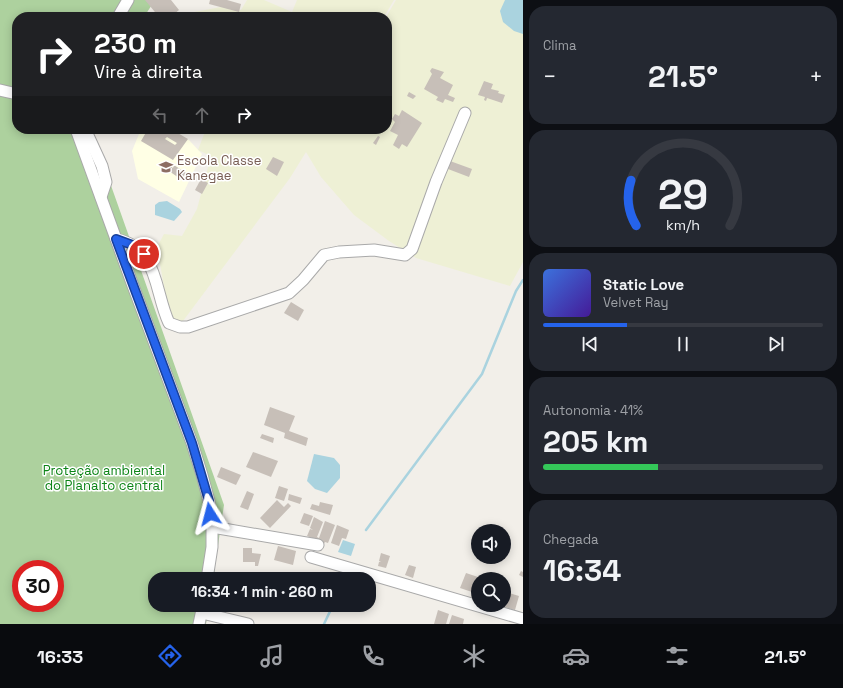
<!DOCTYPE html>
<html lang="pt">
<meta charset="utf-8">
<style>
:root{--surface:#171b24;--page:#242831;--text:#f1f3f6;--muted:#9ea1a6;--line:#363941;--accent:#2563eb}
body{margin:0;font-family:"Space Grotesk",sans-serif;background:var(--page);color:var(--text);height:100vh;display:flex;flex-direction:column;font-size:15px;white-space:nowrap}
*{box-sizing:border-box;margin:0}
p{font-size:13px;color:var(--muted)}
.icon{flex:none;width:22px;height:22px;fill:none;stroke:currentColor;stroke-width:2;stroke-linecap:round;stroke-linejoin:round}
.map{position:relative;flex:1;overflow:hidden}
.panel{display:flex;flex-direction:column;gap:6px;padding:6px;background:#0d0f14;width:320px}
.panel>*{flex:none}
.top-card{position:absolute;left:12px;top:12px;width:380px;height:122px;border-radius:16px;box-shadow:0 2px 10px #0003;background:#202124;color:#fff;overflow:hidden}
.fabs{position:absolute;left:471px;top:524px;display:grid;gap:8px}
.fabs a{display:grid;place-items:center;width:40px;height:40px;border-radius:50%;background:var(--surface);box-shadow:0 2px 10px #0003;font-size:20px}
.speed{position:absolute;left:12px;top:560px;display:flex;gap:8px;font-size:20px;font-weight:700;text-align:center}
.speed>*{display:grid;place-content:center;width:52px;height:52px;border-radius:50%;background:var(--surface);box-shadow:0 2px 10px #0003;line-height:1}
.speed .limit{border:6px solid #d22;background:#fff;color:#111}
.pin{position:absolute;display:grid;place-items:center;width:34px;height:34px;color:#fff;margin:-17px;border:2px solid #fff;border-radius:50%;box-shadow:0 1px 4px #0007}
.me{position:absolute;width:44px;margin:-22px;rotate:351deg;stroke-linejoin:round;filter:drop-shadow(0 0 3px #0008)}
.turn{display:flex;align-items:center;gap:14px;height:84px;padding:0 16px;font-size:18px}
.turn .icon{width:52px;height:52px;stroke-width:2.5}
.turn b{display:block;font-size:28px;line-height:34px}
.lanes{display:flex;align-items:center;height:38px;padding:0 16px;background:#0003;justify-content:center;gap:20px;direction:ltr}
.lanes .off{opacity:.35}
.big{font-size:30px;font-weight:800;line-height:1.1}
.panel .tile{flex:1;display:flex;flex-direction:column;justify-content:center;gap:6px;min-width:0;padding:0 14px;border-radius:16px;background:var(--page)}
.panel .dial{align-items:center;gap:0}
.dial svg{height:104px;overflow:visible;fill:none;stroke:var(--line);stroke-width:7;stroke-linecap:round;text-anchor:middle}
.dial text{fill:var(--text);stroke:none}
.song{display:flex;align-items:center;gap:12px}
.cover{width:48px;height:48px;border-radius:6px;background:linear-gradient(135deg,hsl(220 70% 55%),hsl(260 70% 35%))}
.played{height:4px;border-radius:2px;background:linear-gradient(90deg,var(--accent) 30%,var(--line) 30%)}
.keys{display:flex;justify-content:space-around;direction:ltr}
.heat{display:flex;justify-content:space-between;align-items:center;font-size:22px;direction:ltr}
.charge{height:6px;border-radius:3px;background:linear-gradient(90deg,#34c759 41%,var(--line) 0)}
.trip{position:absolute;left:148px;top:572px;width:228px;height:40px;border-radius:16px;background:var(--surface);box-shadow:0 2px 10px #0003;font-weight:800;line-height:40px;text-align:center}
.dock{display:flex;height:64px;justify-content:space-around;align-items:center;background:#090b0e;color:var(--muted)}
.dock .icon{width:28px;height:28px}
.dock .current{color:var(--accent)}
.dock b{font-size:18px;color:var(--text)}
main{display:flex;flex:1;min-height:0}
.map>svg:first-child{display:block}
.education{fill:#ffffe5}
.farmland{fill:#eef0d5}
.forest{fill:#add19e;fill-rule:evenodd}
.water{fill:#aad3df}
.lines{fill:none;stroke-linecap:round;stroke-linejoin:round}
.stream{stroke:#aad3df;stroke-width:2.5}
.building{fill:#c7bfb8;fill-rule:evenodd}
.minor-casing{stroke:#a9a9a9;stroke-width:13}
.minor{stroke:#fff;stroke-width:11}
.route-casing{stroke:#184099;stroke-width:10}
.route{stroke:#2563eb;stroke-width:7}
.labels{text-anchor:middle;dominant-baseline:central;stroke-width:3;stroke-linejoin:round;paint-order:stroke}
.education-label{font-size:13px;fill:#785e54;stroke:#fff;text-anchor:start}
.park-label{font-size:13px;fill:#0c8416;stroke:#fff}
</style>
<main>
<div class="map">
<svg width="523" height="624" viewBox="0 0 523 624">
<rect width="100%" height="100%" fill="#f2efe9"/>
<polygon class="education" points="141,129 171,129 189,140 202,154 179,202 138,179 132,151"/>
<g class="farmland">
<polygon points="247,0 264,0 292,12 297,0 394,0 384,17 186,17 189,13 221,7 241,10"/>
<polygon points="396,0 523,0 523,262 510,286 416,258 389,241 354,215 321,177 306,152 290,178 183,321 173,324 168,309 157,247 164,234 182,236 197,209 211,156 198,150 206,129 387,129 386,17"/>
</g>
<path class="forest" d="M0 0H155L144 17H17V129H91L224 505 213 579H155V605H209L206 624H0ZM21 569H55V603H21Z"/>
<g class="water">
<polygon points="505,0 523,0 523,34 514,31 503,22 500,11"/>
<polygon points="167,201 180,209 182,212 174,221 155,215 155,205 159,202"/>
<polygon points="314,454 334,458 340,465 340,478 327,493 315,489 307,481"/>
<polygon points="343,540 355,544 351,556 338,552"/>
</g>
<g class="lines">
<g class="stream">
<polyline points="366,530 482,374 516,291 523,280"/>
<polyline points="345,579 346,578"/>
<polyline points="324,624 333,605"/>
</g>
</g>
<g class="building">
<polygon points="145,0 171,0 179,10 173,15 171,12 164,17 159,17"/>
<polygon points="210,0 227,0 241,4 239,12 209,4"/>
<polygon points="432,68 444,72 440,78 453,85 448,95 455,98 453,102 445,99 443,103 436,100 438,97 424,89 432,74 430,71"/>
<polygon points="484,81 493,84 491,89 499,91 498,93 505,95 502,103 487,98 486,101 484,100 485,97 478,95"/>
<polygon points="409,92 416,96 413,99 407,96"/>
<polygon points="402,110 422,123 407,147 402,144 399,149 393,145 398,135 390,131 395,122 392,119 395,114 399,116"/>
<path d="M148 129 157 134 149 129H171L188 139 173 160 141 141ZM167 137 177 143 175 145 165 139Z"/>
<polygon points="378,136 380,137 376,145 373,143"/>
<polygon points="273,157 284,162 277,176 266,169"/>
<polygon points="450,161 472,169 469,177 448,169"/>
<polygon points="169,165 173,168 174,165 186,173 182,180 166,169"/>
<polygon points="201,179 208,183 202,194 195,190"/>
<polygon points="291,302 304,310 298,321 284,313"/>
<polygon points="270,407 295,416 289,431 308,438 306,446 284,438 285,433 264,425"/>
<polygon points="262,434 274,438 273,443 260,438"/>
<polygon points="253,452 278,461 271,477 246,467"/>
<polygon points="221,467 241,475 236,485 217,477"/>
<polygon points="279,486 288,489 284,501 275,498"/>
<polygon points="247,491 254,494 248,510 240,507"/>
<polygon points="289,494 302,498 300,504 288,500"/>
<polygon points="277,500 284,507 288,503 291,506 270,528 260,518"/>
<polygon points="320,502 333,505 330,515 310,509 312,504 319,506"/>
<polygon points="304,513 313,516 309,526 300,523"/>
<polygon points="314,517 323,522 317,537 319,538 325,521 335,525 328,543 325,542 322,547 311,542 312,538 307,536 310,529 313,530 310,528"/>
<polygon points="337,525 349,530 346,539 342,538 339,546 331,543"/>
<polygon points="278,546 296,551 293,565 274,560"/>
<polygon points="243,548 252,548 252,553 261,554 258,566 255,566 255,562 243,562"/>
<polygon points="381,553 390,556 386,568 378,566 379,562 381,562 379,561"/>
<polygon points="409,565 416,567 413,578 405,575"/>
<polygon points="521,571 523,572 523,577 519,575"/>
<polygon points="466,573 478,577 472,592 460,588"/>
<polygon points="509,593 519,596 515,610 505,607"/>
<polygon points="438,610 449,614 446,624 434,624"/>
<polygon points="452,615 464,619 463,624 449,624"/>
</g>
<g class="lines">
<defs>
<g id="minor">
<polyline points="118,17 128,0"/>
<polyline points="0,90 17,94"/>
<polyline points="76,129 132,283 192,443 202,475 209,501 212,527 212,547 207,579"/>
<polyline points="85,129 102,166 106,182 101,197"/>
<path d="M116 239C159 248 154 291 169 323L180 327H188L289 293 303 280 324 255 339 252 374 250 405 255 412 249 436 182 465 113"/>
<polyline points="212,527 318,545"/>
<polyline points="311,557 523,619"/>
<polyline points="202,613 248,624"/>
<polyline points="199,624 203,605"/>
</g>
</defs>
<use href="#minor" class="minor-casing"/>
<use href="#minor" class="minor"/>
</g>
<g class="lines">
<defs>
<polyline id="route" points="144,254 135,246 116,239 192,443 209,501 210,514"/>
</defs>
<use href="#route" class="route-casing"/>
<use href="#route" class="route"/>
</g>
<defs>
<symbol id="school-bare" viewBox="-9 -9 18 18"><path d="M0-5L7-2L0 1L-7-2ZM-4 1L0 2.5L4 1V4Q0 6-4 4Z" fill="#8d6e63" stroke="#fff" stroke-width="2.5" paint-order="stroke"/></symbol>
</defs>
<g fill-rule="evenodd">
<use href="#school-bare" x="156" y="157" width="20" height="20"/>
</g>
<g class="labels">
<g class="education-label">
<text x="177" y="160">Escola Classe<tspan x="177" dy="15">Kanegae</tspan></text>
</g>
<g class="park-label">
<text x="104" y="470">Proteção ambiental<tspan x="104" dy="15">do Planalto central</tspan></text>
</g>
</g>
</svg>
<div class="fabs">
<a><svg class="icon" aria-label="sound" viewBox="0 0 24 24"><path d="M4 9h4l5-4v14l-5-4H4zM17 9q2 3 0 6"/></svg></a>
<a><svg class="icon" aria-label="search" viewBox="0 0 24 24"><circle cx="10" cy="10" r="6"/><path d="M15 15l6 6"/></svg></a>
</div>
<div class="speed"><div class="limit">30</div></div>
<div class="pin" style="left:144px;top:254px;background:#d93025"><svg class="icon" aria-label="arrive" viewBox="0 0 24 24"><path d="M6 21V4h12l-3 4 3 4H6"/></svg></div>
<svg class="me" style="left:210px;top:514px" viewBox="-20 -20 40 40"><path d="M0-17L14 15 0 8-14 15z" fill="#2563eb" stroke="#fff" stroke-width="4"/></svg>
<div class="trip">16:34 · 1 min · 260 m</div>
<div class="top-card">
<div class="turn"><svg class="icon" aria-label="right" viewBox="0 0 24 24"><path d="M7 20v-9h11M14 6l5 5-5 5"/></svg><div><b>230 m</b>Vire à direita</div></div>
<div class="lanes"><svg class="icon off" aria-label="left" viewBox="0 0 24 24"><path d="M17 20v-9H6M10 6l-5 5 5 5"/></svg><svg class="icon off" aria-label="ahead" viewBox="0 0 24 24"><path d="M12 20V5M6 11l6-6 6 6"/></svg><svg class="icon" aria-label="right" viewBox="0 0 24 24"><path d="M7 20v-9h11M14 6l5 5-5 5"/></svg></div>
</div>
</div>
<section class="panel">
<div class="tile"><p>Clima</p>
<div class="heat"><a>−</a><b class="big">21.5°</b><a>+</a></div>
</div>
<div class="tile dial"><svg viewBox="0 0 100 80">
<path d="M14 69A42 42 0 1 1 86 69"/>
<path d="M14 69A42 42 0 0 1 10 34" stroke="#2563eb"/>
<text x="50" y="56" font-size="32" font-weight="700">29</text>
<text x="50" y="72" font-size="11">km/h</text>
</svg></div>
<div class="tile">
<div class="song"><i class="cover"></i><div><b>Static Love</b><p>Velvet Ray</p></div></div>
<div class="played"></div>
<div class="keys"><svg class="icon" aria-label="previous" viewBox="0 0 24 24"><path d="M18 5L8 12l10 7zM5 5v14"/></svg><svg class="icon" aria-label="pause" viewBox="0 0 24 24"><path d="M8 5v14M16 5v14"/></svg><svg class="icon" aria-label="next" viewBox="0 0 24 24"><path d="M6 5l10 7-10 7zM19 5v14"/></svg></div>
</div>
<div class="tile"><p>Autonomia · 41%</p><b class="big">205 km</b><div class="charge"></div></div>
<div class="tile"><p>Chegada</p><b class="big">16:34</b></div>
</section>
</main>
<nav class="dock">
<b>16:33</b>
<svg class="icon current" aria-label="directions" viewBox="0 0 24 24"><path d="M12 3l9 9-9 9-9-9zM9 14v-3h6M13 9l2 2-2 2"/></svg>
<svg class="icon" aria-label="music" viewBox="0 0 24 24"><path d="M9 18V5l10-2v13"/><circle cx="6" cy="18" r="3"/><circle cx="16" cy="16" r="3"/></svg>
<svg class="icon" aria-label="phone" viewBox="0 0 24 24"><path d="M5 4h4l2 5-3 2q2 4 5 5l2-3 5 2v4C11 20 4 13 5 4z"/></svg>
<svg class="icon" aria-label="climate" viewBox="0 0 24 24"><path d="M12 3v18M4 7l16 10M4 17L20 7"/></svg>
<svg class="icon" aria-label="car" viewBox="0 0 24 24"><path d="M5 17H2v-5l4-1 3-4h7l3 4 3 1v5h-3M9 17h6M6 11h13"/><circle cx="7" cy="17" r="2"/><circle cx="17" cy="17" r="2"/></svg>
<svg class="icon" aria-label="filters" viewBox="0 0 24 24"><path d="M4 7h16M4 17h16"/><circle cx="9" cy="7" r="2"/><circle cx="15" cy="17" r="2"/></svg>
<b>21.5°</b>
</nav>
